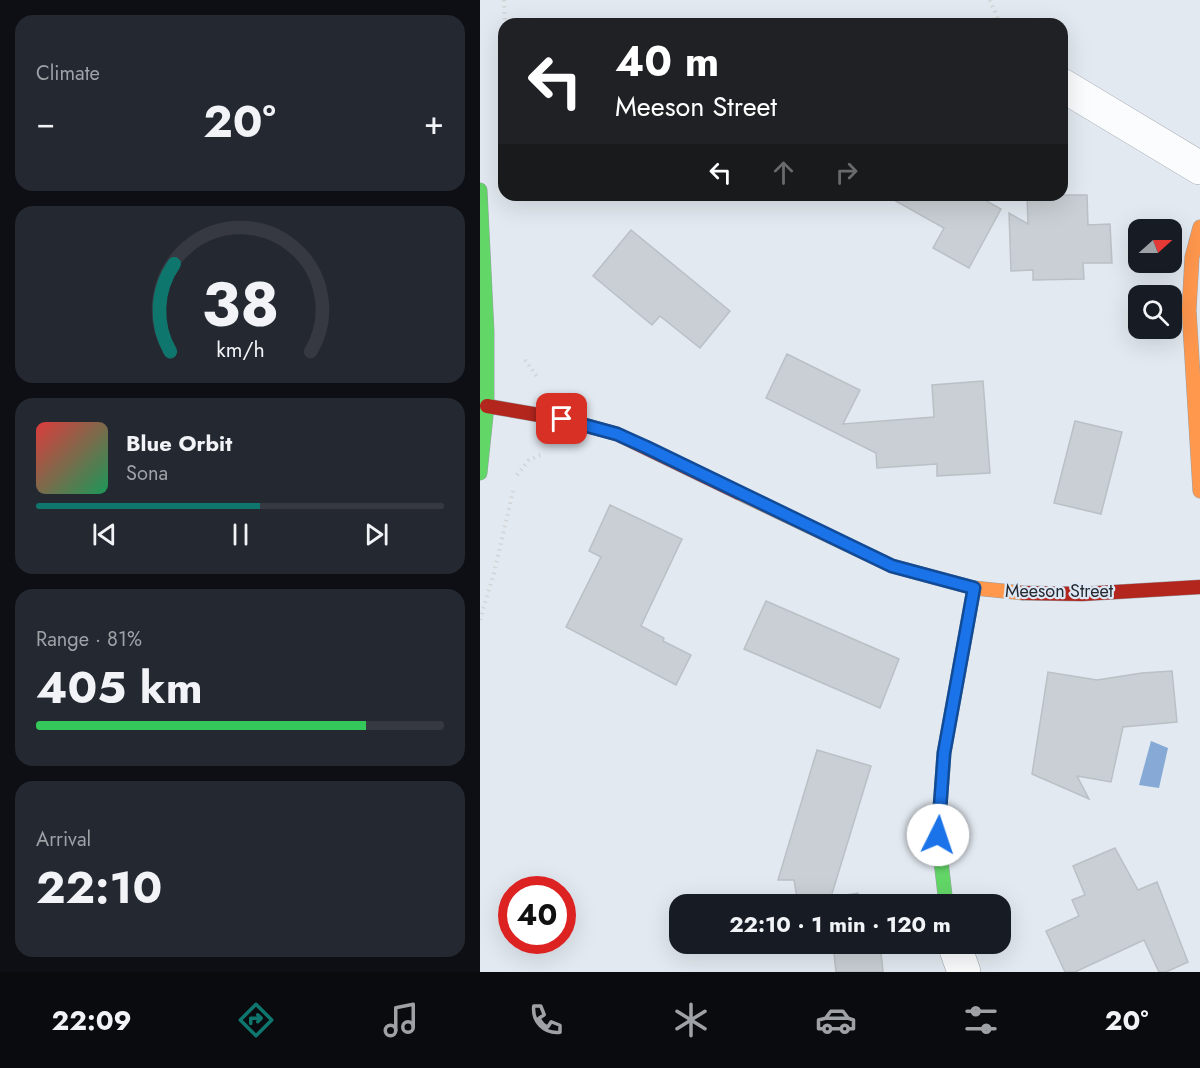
<!DOCTYPE html>
<meta charset="utf-8">
<style>
:root{--surface:#171b24;--page:#242831;--text:#f1f3f6;--muted:#9ea1a6;--line:#363941;--accent:#0f766e}
body{margin:0;font-family:Jost,sans-serif;background:var(--page);color:var(--text);height:100vh;display:flex;flex-direction:column;font-size:22px;white-space:nowrap}
*{box-sizing:border-box;margin:0}
p{font-size:20px;color:var(--muted)}
.icon{flex:none;width:33px;height:33px;fill:none;stroke:currentColor;stroke-width:2;stroke-linecap:round;stroke-linejoin:round}
.map{position:relative;flex:1;overflow:hidden}
.side{display:flex;flex-direction:column;gap:15px;padding:15px;background:#0d0f14;width:480px}
.side>*{flex:none}
.banner{position:absolute;left:18px;top:18px;width:570px;height:183px;border-radius:18px;box-shadow:0 6px 24px #0002;background:#202124;color:#fff;overflow:hidden}
.needle{width:39px;rotate:69deg}
.fabs{position:absolute;left:648px;top:219px;display:grid;gap:12px}
.fabs a{display:grid;place-items:center;width:54px;height:54px;border-radius:12px;background:var(--surface);box-shadow:0 6px 24px #0002;font-size:30px}
.speed{position:absolute;left:18px;top:876px;display:flex;gap:12px;font-size:30px;font-weight:700;text-align:center}
.speed>*{display:grid;place-content:center;width:78px;height:78px;border-radius:50%;background:var(--surface);box-shadow:0 6px 24px #0002;line-height:1}
.speed .limit{border:9px solid #d22;background:#fff;color:#111}
.pin{position:absolute;display:grid;place-items:center;width:51px;height:51px;color:#fff;margin:-26px;border-radius:12px;box-shadow:0 3px 9px #0006}
.me{position:absolute;width:66px;margin:-33px;rotate:4deg;stroke-linejoin:round;filter:drop-shadow(0 0 4px #0008)}
.turn{display:flex;align-items:center;gap:21px;height:126px;padding:0 18px;font-size:27px}
.turn .icon{width:78px;height:78px;stroke-width:2.5}
.turn b{display:block;font-size:42px;line-height:51px}
.lanes{display:flex;align-items:center;height:57px;padding:0 18px;background:#0003;justify-content:center;gap:30px;direction:ltr}
.lanes .off{opacity:.35}
.big{font-size:45px;font-weight:700;line-height:1.1}
.side .tile{flex:1;display:flex;flex-direction:column;justify-content:center;gap:9px;min-width:0;padding:0 21px;border-radius:18px;background:var(--page)}
.side .dial{align-items:center;gap:0}
.dial svg{height:156px;overflow:visible;fill:none;stroke:var(--line);stroke-width:7;stroke-linecap:round;text-anchor:middle}
.dial text{fill:var(--text);stroke:none}
.song{display:flex;align-items:center;gap:18px}
.cover{width:72px;height:72px;border-radius:9px;background:linear-gradient(135deg,hsl(0 70% 55%),hsl(150 70% 35%))}
.played{height:6px;border-radius:3px;background:linear-gradient(90deg,var(--accent) 55%,var(--line) 55%)}
.keys{display:flex;justify-content:space-around;direction:ltr}
.heat{display:flex;justify-content:space-between;align-items:center;font-size:33px;direction:ltr}
.charge{height:9px;border-radius:4px;background:linear-gradient(90deg,#34c759 81%,var(--line) 0)}
.trip{position:absolute;left:189px;top:894px;width:342px;height:60px;border-radius:18px;background:var(--surface);box-shadow:0 6px 24px #0002;font-weight:700;line-height:60px;text-align:center}
.dock{display:flex;height:96px;justify-content:space-around;align-items:center;background:#090b0e;color:var(--muted)}
.dock .icon{width:42px;height:42px}
.dock .selected{color:var(--accent)}
.dock b{font-size:27px;color:var(--text)}
main{display:flex;flex:1;min-height:0}
.map>svg:first-child{display:block}
.water{fill:#86a9d5}
.building{fill:#c9cfd4;stroke:#bac0c5;stroke-width:1.5}
.lines{fill:none;stroke-linecap:round;stroke-linejoin:round}
.street-casing{stroke:#9aa0a6;stroke-width:34}
.fast-casing{stroke:#9aa0a6;stroke-width:15}
.slow-casing{stroke:#9aa0a6;stroke-width:15}
.jam-casing{stroke:#9aa0a6;stroke-width:15}
.path{stroke:#d2d4d6;stroke-width:4;stroke-dasharray:1.5 4.5;stroke-linecap:butt}
.street{stroke:#fbfcfd;stroke-width:33}
.fast{stroke:#63d668;stroke-width:14}
.slow{stroke:#ff974d;stroke-width:14}
.jam{stroke:#b3261e;stroke-width:14}
.route-casing{stroke:#114b97;stroke-width:15}
.route{stroke:#1a73e8;stroke-width:10}
.labels{text-anchor:middle;dominant-baseline:central;stroke-width:4.5;stroke-linejoin:round;paint-order:stroke}
.street-label{font-size:18px;fill:#262a2f;stroke:#dce8f6}
</style>
<main>
<section class="side">
<div class="tile"><p>Climate</p>
<div class="heat"><a>−</a><b class="big">20°</b><a>+</a></div>
</div>
<div class="tile dial"><svg viewBox="0 0 100 80">
<path d="M14 69A42 42 0 1 1 86 69"/>
<path d="M14 69A42 42 0 0 1 16 24" stroke="#0f766e"/>
<text x="50" y="56" font-size="32" font-weight="700">38</text>
<text x="50" y="72" font-size="11">km/h</text>
</svg></div>
<div class="tile">
<div class="song"><i class="cover"></i><div><b>Blue Orbit</b><p>Sona</p></div></div>
<div class="played"></div>
<div class="keys"><svg class="icon" aria-label="previous" viewBox="0 0 24 24"><path d="M18 5L8 12l10 7zM5 5v14"/></svg><svg class="icon" aria-label="pause" viewBox="0 0 24 24"><path d="M8 5v14M16 5v14"/></svg><svg class="icon" aria-label="next" viewBox="0 0 24 24"><path d="M6 5l10 7-10 7zM19 5v14"/></svg></div>
</div>
<div class="tile"><p>Range · 81%</p><b class="big">405 km</b><div class="charge"></div></div>
<div class="tile"><p>Arrival</p><b class="big">22:10</b></div>
</section>
<div class="map">
<svg width="720" height="972" viewBox="0 0 720 972">
<rect width="100%" height="100%" fill="#e2e9f0"/>
<polygon class="water" points="671,741 688,748 679,788 659,785"/>
<g class="building">
<polygon points="405,195 496,195 521,209 489,268 453,248 464,228"/>
<polygon points="547,195 607,195 608,225 630,224 632,263 603,263 604,279 553,280 553,270 531,271 529,213 548,224"/>
<polygon points="151,230 250,311 220,348 180,316 172,325 113,276"/>
<polygon points="307,354 380,390 363,424 454,417 452,385 503,381 510,473 457,476 457,464 397,468 396,453 286,398"/>
<polygon points="595,421 642,432 621,514 574,503"/>
<polygon points="130,505 202,539 161,626 184,638 183,641 211,655 196,685 86,627 121,557 109,551"/>
<polygon points="286,601 419,659 400,708 264,649"/>
<polygon points="692,671 697,722 643,727 631,782 597,776 609,799 552,774 568,672 617,680 662,673"/>
<polygon points="337,750 391,766 351,897 378,893 380,904 350,904 350,902 349,904 318,904 314,880 298,880"/>
<polygon points="635,848 658,890 677,882 708,962 686,972 679,972 664,940 595,972 585,972 566,931 599,916 592,900 605,895 593,866"/>
<polygon points="353,944 400,944 403,972 356,972"/>
</g>
<g class="lines">
<defs>
<g id="street">
<polyline points="582,85 720,168"/>
<polyline points="474,944 484,972"/>
</g>
<g id="fast">
<polyline points="0,190 7,332 7,406 0,473"/>
<polyline points="466,904 458,835 464,753 494,588"/>
</g>
<g id="slow">
<polyline points="720,227 712,257 709,310 720,491"/>
<polyline points="259,493 412,566 494,588 543,593"/>
</g>
<g id="jam">
<polyline points="7,406 82,419 137,434 259,493"/>
<polyline points="543,593 602,594 720,587"/>
</g>
</defs>
<use href="#street" class="street-casing"/>
<use href="#fast" class="fast-casing"/>
<use href="#slow" class="slow-casing"/>
<use href="#jam" class="jam-casing"/>
<g class="path">
<polyline points="24,0 25,24"/>
<polyline points="510,0 520,24"/>
<polyline points="45,360 58,378"/>
<polyline points="37,475 49,460 63,454"/>
<polyline points="0,620 14,573 33,491"/>
</g>
<use href="#street" class="street"/>
<use href="#fast" class="fast"/>
<use href="#slow" class="slow"/>
<use href="#jam" class="jam"/>
</g>
<g class="lines">
<defs>
<polyline id="route" points="82,419 137,434 166,447 412,566 494,588 464,753 458,835"/>
</defs>
<use href="#route" class="route-casing"/>
<use href="#route" class="route"/>
</g>
<g class="labels">
<g class="street-label">
<text x="579" y="591">Meeson Street</text>
</g>
</g>
</svg>
<div class="fabs">
<a><svg class="needle" viewBox="-14 -14 28 28"><path d="M0-13l5 13h-10z" fill="#e53935"/><path d="M0 13l5-13h-10z" fill="#9ea1a6"/></svg></a>
<a><svg class="icon" aria-label="search" viewBox="0 0 24 24"><circle cx="10" cy="10" r="6"/><path d="M15 15l6 6"/></svg></a>
</div>
<div class="speed"><div class="limit">40</div></div>
<div class="pin" style="left:82px;top:419px;background:#d93025"><svg class="icon" aria-label="arrive" viewBox="0 0 24 24"><path d="M6 21V4h12l-3 4 3 4H6"/></svg></div>
<svg class="me" style="left:458px;top:835px" viewBox="-20 -20 40 40"><circle r="19" fill="#fff"/><path d="M0-13L10 11 0 6-10 11z" fill="#1a73e8"/></svg>
<div class="trip">22:10 · 1 min · 120 m</div>
<div class="banner">
<div class="turn"><svg class="icon" aria-label="left" viewBox="0 0 24 24"><path d="M17 20v-9H6M10 6l-5 5 5 5"/></svg><div><b>40 m</b>Meeson Street</div></div>
<div class="lanes"><svg class="icon" aria-label="left" viewBox="0 0 24 24"><path d="M17 20v-9H6M10 6l-5 5 5 5"/></svg><svg class="icon off" aria-label="ahead" viewBox="0 0 24 24"><path d="M12 20V5M6 11l6-6 6 6"/></svg><svg class="icon off" aria-label="right" viewBox="0 0 24 24"><path d="M7 20v-9h11M14 6l5 5-5 5"/></svg></div>
</div>
</div>
</main>
<nav class="dock">
<b>22:09</b>
<svg class="icon selected" aria-label="directions" viewBox="0 0 24 24"><path d="M12 3l9 9-9 9-9-9zM9 14v-3h6M13 9l2 2-2 2"/></svg>
<svg class="icon" aria-label="music" viewBox="0 0 24 24"><path d="M9 18V5l10-2v13"/><circle cx="6" cy="18" r="3"/><circle cx="16" cy="16" r="3"/></svg>
<svg class="icon" aria-label="phone" viewBox="0 0 24 24"><path d="M5 4h4l2 5-3 2q2 4 5 5l2-3 5 2v4C11 20 4 13 5 4z"/></svg>
<svg class="icon" aria-label="climate" viewBox="0 0 24 24"><path d="M12 3v18M4 7l16 10M4 17L20 7"/></svg>
<svg class="icon" aria-label="car" viewBox="0 0 24 24"><path d="M5 17H2v-5l4-1 3-4h7l3 4 3 1v5h-3M9 17h6M6 11h13"/><circle cx="7" cy="17" r="2"/><circle cx="17" cy="17" r="2"/></svg>
<svg class="icon" aria-label="filters" viewBox="0 0 24 24"><path d="M4 7h16M4 17h16"/><circle cx="9" cy="7" r="2"/><circle cx="15" cy="17" r="2"/></svg>
<b>20°</b>
</nav>
